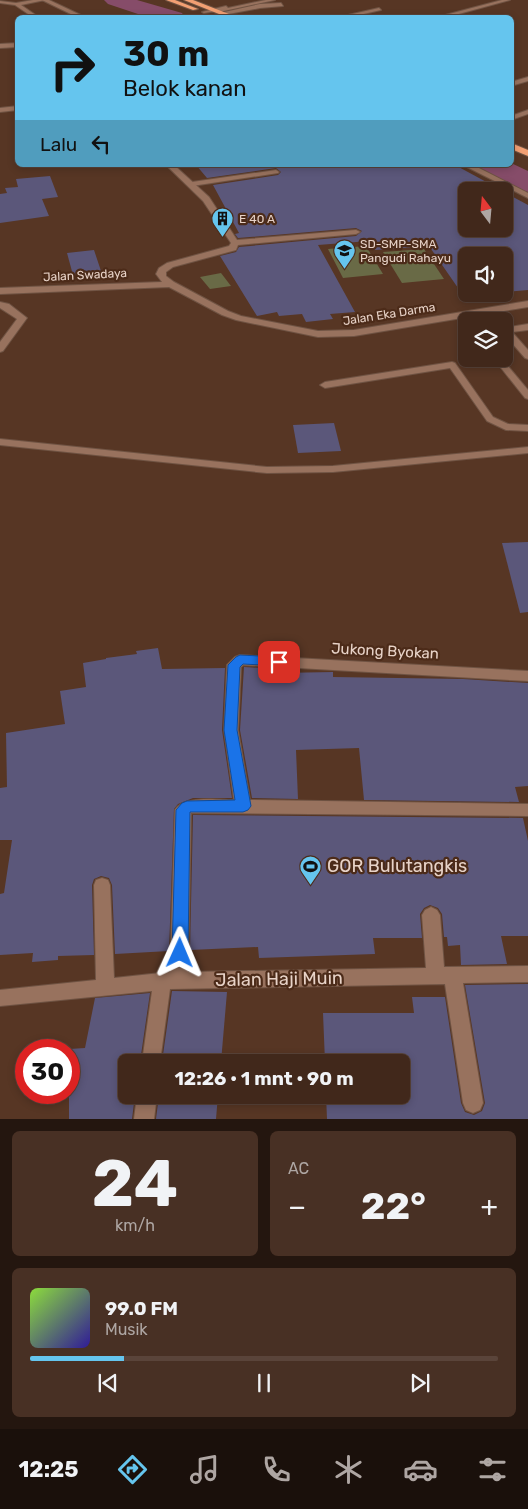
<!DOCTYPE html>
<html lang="id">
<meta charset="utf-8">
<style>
:root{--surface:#41281b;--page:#483024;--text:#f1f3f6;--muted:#aea6a3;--line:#5a443a;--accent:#65c5ee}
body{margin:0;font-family:Rubik,sans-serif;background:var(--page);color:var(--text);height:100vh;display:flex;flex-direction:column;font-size:19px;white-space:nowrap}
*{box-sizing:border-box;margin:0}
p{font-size:16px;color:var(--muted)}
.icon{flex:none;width:28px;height:28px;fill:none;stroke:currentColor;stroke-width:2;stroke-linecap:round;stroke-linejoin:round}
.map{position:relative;height:1119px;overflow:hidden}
.panel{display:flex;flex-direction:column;gap:12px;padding:12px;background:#24160f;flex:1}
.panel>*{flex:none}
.hud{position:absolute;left:15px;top:15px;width:499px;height:152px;border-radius:8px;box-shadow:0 2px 8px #0003,0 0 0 1px var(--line);background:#65c5ee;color:#111;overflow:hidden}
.needle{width:32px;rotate:344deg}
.tools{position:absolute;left:458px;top:182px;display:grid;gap:10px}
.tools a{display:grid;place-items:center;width:55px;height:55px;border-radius:8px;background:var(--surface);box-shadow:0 2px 8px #0003,0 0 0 1px var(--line);font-size:25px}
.speed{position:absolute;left:15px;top:1039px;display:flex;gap:10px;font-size:25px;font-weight:700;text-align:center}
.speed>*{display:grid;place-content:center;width:65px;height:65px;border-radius:50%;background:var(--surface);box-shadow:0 2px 8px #0003,0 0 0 1px var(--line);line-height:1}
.speed .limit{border:8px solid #d22;background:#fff;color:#111}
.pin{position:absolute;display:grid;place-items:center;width:42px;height:42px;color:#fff;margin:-21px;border-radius:10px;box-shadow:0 2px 8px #0006}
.me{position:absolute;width:55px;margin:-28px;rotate:1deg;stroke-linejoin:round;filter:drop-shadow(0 0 4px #0008)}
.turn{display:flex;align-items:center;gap:18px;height:105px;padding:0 25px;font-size:22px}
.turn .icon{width:65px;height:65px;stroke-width:2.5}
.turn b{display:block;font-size:35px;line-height:42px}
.then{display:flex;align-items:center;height:48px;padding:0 25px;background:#0003;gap:10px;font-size:19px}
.big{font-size:38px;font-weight:700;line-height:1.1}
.panel .widget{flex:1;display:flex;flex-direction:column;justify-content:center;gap:8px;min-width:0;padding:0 18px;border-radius:8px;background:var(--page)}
.panel .dial{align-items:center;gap:0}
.dial b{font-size:65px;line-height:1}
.song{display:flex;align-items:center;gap:15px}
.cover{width:60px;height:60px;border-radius:8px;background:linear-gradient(135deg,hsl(90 70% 55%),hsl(250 70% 35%))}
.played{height:5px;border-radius:2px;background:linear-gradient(90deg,var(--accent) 20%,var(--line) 20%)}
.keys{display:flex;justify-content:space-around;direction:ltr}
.heat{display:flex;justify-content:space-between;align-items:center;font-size:28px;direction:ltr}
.panel .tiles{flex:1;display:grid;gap:12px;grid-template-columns:1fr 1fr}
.widget:last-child{grid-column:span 2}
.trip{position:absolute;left:118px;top:1054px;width:292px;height:50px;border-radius:8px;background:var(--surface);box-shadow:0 2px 8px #0003,0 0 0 1px var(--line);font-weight:700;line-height:50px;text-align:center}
.tabs{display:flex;height:80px;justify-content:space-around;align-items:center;background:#1a100b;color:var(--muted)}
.tabs .icon{width:35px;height:35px}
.tabs .selected{color:var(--accent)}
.tabs b{font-size:22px;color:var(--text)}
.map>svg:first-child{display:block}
.green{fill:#696a46}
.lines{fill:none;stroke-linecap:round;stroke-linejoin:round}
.river{fill:#864c69;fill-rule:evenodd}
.building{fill:#5b577a}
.lane-casing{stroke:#6f5343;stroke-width:2}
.street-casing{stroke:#6f5343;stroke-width:2}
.secondary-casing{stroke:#6f5343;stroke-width:2}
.highway-casing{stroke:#6f5343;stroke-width:2}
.lane{fill:#98725e;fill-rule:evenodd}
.street{fill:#98725e;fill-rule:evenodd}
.secondary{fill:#98725e;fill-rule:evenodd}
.highway{fill:#f29f73;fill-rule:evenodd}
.route{fill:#1a73e8;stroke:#114b97}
.labels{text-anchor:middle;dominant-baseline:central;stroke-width:4.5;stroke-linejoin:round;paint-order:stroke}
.far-poi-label{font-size:12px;fill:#e8d3c8;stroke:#4c2b19;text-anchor:start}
.far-street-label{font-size:12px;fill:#e8d3c8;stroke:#4c2b19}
.street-label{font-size:15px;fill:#e8d3c8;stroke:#4c2b19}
.near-poi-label{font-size:18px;fill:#e8d3c8;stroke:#4c2b19;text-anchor:start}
.near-street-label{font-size:18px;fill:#e8d3c8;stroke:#4c2b19}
</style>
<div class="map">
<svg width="528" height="1119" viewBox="0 0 528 1119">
<rect width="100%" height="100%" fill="#573624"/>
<g class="green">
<polygon points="366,246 383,274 343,278 328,249"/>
<polygon points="424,249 444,279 402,283 383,252"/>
<polygon points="221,273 231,286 210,289 200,277"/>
</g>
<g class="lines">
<g class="river">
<polygon points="104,0 137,0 182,13 185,18 150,18 108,4"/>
<path d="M511 163 528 171V192C512 188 487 179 477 165H511Z"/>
</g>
</g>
<g class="building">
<polygon points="196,165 455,165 503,191 466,191 466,229 504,229 504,192 528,205 528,290 504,292 504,256 466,256 466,294 499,294 502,298 467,301 429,246 375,250 369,241 318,245 355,312 330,314 333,319 306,322 302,314 279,316 277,312 257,316 220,256 236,252 239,247 356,236 362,231 356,228 238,238 235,234 239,233 213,185 278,175 281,172 276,168 207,178"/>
<polygon points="50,176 58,197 42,199 49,216 0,223 0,194 7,193 5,188 18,187 16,179"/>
<polygon points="94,250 101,271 73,275 67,253"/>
<polygon points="334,423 341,451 298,453 293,425"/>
<polygon points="528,542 528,612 520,613 502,543"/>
<polygon points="158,648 162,669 225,668 222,730 232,798 193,798 178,804 174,809 169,951 115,954 112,885 109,878 101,876 94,879 92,885 94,955 58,956 58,960 32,962 33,953 0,955 0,894 4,893 12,840 0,840 0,788 7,787 6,733 65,724 60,691 86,687 83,663 106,659 106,658 137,654 136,651"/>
<polygon points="244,667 281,669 280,673 333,672 333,677 463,679 528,683 528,786 515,787 519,802 364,800 359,748 296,750 298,799 252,798 240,730"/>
<polygon points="193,815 523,818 528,841 528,936 501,936 507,964 461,965 460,945 448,946 447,937 444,937 442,914 438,908 430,905 424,908 420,914 422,938 373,938 375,954 259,958 258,947 190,950"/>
<polygon points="528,984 528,1119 327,1119 326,1095 401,1095 401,1062 325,1062 323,1013 414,1013 412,997 445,997 461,1103 465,1112 474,1115 482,1111 485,1103 465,985"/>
<polygon points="172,991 227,992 221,1062 162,1062"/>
<polygon points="150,993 140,1062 126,1062 126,1095 135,1095 132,1119 69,1119 69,1049 85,1048 95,998"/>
<polygon points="159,1095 218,1095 216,1119 156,1119"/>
</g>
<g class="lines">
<defs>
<g id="lane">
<polygon points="33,0 45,0 21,5 40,18 34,18 15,5 0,3 0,1 16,3"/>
<polygon points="266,0 275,0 219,12 217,11 204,13 202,12 226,6 228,8"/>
<polygon points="502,0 510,0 444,18 434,18"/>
<polygon points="379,8 381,10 346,18 335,18"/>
<polygon points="528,77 528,81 511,86 511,82"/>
<polygon points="276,170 279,172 278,173 192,186 189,184 192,182"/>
<polygon points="528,324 528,330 512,332 528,350 528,359 525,358 504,334 504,328"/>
<polygon points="494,359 502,359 528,390 528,399 525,398"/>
<polygon points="452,362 455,363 493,417 508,424 528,425 528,431 506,430 487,421 450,368 325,388 320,385 325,382"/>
</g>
<g id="street">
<polygon points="281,3 283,6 260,8 223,15 220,13 260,4"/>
<polygon points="18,106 18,110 0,112 0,108"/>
<polygon points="166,165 174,165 209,197 237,240 356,230 360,232 356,234 238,245 236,250 173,267 166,272 166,276 174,282 228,311 241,316 318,331 354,330 528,301 528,307 354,336 318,337 236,320 222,315 169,287 0,294 0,288 162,282 156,274 159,268 167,263 229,246 231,243 203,201"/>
<polygon points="463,165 473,165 528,193 528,198"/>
<polygon points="0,302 9,304 27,318 3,351 0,352 0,342 17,319 0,308"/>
<polygon points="0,439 267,467 333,466 528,447 528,453 333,472 267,473 0,445"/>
<path d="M240 655 528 671V681L243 665 241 667 238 730 250 800 528 804V816L191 813 188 972 426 968 422 915 425 910 431 907 437 910 440 915 444 967 528 966V982L463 983 483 1103 480 1110 473 1113 466 1110 463 1103 445 984 170 989 160 1062H142L152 991 0 1006V990L96 980 94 885 96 880 102 878 108 880 110 885 114 978 170 972 175 810C183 795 219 800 234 800L224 730 227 665 235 657Z"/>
<polygon points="137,1095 157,1095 154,1119 134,1119"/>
</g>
<g id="secondary">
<polygon points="42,0 49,0 87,18 79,18"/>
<polygon points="18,43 18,47 0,48 0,44"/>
<polygon points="528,110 528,114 511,120 511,116"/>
</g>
<g id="highway">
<polygon points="166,0 175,0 198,9 193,10"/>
<polygon points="184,0 193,0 239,18 229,18"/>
<polygon points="511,143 528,150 528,156 511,149"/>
</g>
</defs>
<use href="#lane" class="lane-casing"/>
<use href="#street" class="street-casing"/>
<use href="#secondary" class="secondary-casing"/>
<use href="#highway" class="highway-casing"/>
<use href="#lane" class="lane"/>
<use href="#street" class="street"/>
<use href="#secondary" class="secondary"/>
<use href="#highway" class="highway"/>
</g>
<polygon class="route" points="240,655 279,657 284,659 286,662 284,665 279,666 243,664 240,667 237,730 251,806 248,810 243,812 190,812 188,953 186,958 180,960 174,958 172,953 176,810 182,803 187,801 235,800 224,730 228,665 236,657"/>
<defs>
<symbol id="building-pin" viewBox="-11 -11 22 30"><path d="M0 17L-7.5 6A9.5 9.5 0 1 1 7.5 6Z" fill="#65c5ee" stroke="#4c2b19"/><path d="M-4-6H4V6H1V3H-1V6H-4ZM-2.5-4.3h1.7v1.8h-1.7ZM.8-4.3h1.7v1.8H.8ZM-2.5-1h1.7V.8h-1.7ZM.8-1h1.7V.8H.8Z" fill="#111"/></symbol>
<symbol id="school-pin" viewBox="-11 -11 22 30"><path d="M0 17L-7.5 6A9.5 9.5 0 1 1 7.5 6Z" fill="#65c5ee" stroke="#4c2b19"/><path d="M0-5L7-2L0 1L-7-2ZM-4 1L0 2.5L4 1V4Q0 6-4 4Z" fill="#111"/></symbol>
<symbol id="stadium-pin" viewBox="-11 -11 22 30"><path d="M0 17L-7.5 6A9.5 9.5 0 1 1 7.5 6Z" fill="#65c5ee" stroke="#4c2b19"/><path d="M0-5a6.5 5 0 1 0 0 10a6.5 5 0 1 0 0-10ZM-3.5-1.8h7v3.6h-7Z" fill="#111"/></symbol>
</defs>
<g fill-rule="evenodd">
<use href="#building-pin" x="210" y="206" width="25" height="34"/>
<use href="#school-pin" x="332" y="238" width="25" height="34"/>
<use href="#stadium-pin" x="298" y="854" width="25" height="34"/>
</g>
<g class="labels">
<g class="far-poi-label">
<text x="239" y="219">E 40 A</text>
<text x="360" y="244">SD-SMP-SMA<tspan x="360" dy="14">Pangudi Rahayu</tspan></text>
</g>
<g class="far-street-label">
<text transform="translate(85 275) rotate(-3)">Jalan Swadaya</text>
<text transform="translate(389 314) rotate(-9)">Jalan Eka Darma</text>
</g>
<g class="street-label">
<text transform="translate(385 651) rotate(3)">Jukong Byokan</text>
</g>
<g class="near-poi-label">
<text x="327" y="866">GOR Bulutangkis</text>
</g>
<g class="near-street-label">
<text transform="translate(279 979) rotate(-1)">Jalan Haji Muin</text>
</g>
</g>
</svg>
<div class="tools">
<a><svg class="needle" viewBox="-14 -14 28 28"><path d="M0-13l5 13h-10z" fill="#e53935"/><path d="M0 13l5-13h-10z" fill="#aea6a3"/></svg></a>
<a><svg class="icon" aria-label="sound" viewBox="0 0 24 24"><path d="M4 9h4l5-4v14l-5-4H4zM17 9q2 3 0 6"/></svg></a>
<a><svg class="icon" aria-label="layers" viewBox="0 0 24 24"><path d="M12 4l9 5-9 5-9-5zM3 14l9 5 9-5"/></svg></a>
</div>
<div class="speed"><div class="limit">30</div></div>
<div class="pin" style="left:279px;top:662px;background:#d93025"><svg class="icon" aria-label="arrive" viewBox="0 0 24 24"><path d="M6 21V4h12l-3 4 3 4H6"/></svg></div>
<svg class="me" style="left:180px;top:953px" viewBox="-20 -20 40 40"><path d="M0-17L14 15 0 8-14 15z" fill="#1a73e8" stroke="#fff" stroke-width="4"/></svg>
<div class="trip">12:26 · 1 mnt · 90 m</div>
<div class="hud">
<div class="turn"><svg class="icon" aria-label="right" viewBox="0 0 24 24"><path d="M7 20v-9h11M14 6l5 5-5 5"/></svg><div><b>30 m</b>Belok kanan</div></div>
<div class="then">Lalu<svg class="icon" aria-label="left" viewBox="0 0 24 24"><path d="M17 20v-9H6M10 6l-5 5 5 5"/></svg></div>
</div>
</div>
<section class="panel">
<div class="tiles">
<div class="widget dial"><b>24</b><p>km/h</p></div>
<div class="widget"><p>AC</p>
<div class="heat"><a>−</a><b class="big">22°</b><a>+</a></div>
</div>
<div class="widget">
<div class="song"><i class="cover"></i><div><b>99.0 FM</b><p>Musik</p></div></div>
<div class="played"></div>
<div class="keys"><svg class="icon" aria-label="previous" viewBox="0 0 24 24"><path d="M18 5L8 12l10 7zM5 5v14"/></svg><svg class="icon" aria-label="pause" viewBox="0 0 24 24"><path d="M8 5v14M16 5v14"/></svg><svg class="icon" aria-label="next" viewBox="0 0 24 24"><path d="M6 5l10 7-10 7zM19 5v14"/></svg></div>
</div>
</div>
</section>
<nav class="tabs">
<b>12:25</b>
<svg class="icon selected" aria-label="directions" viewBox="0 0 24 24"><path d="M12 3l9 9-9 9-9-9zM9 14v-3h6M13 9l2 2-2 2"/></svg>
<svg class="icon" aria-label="music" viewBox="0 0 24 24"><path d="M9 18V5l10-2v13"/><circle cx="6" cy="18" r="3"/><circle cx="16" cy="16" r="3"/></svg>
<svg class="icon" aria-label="phone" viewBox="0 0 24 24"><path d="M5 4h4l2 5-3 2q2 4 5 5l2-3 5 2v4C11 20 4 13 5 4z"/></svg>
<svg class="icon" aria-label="climate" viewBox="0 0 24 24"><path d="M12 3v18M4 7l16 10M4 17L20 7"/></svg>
<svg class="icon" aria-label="car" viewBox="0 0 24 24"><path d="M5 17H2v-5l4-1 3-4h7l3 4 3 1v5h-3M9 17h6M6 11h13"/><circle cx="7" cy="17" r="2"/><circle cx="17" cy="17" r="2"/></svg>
<svg class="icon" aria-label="filters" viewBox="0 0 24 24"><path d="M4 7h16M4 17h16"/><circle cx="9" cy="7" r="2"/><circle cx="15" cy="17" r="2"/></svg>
</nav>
